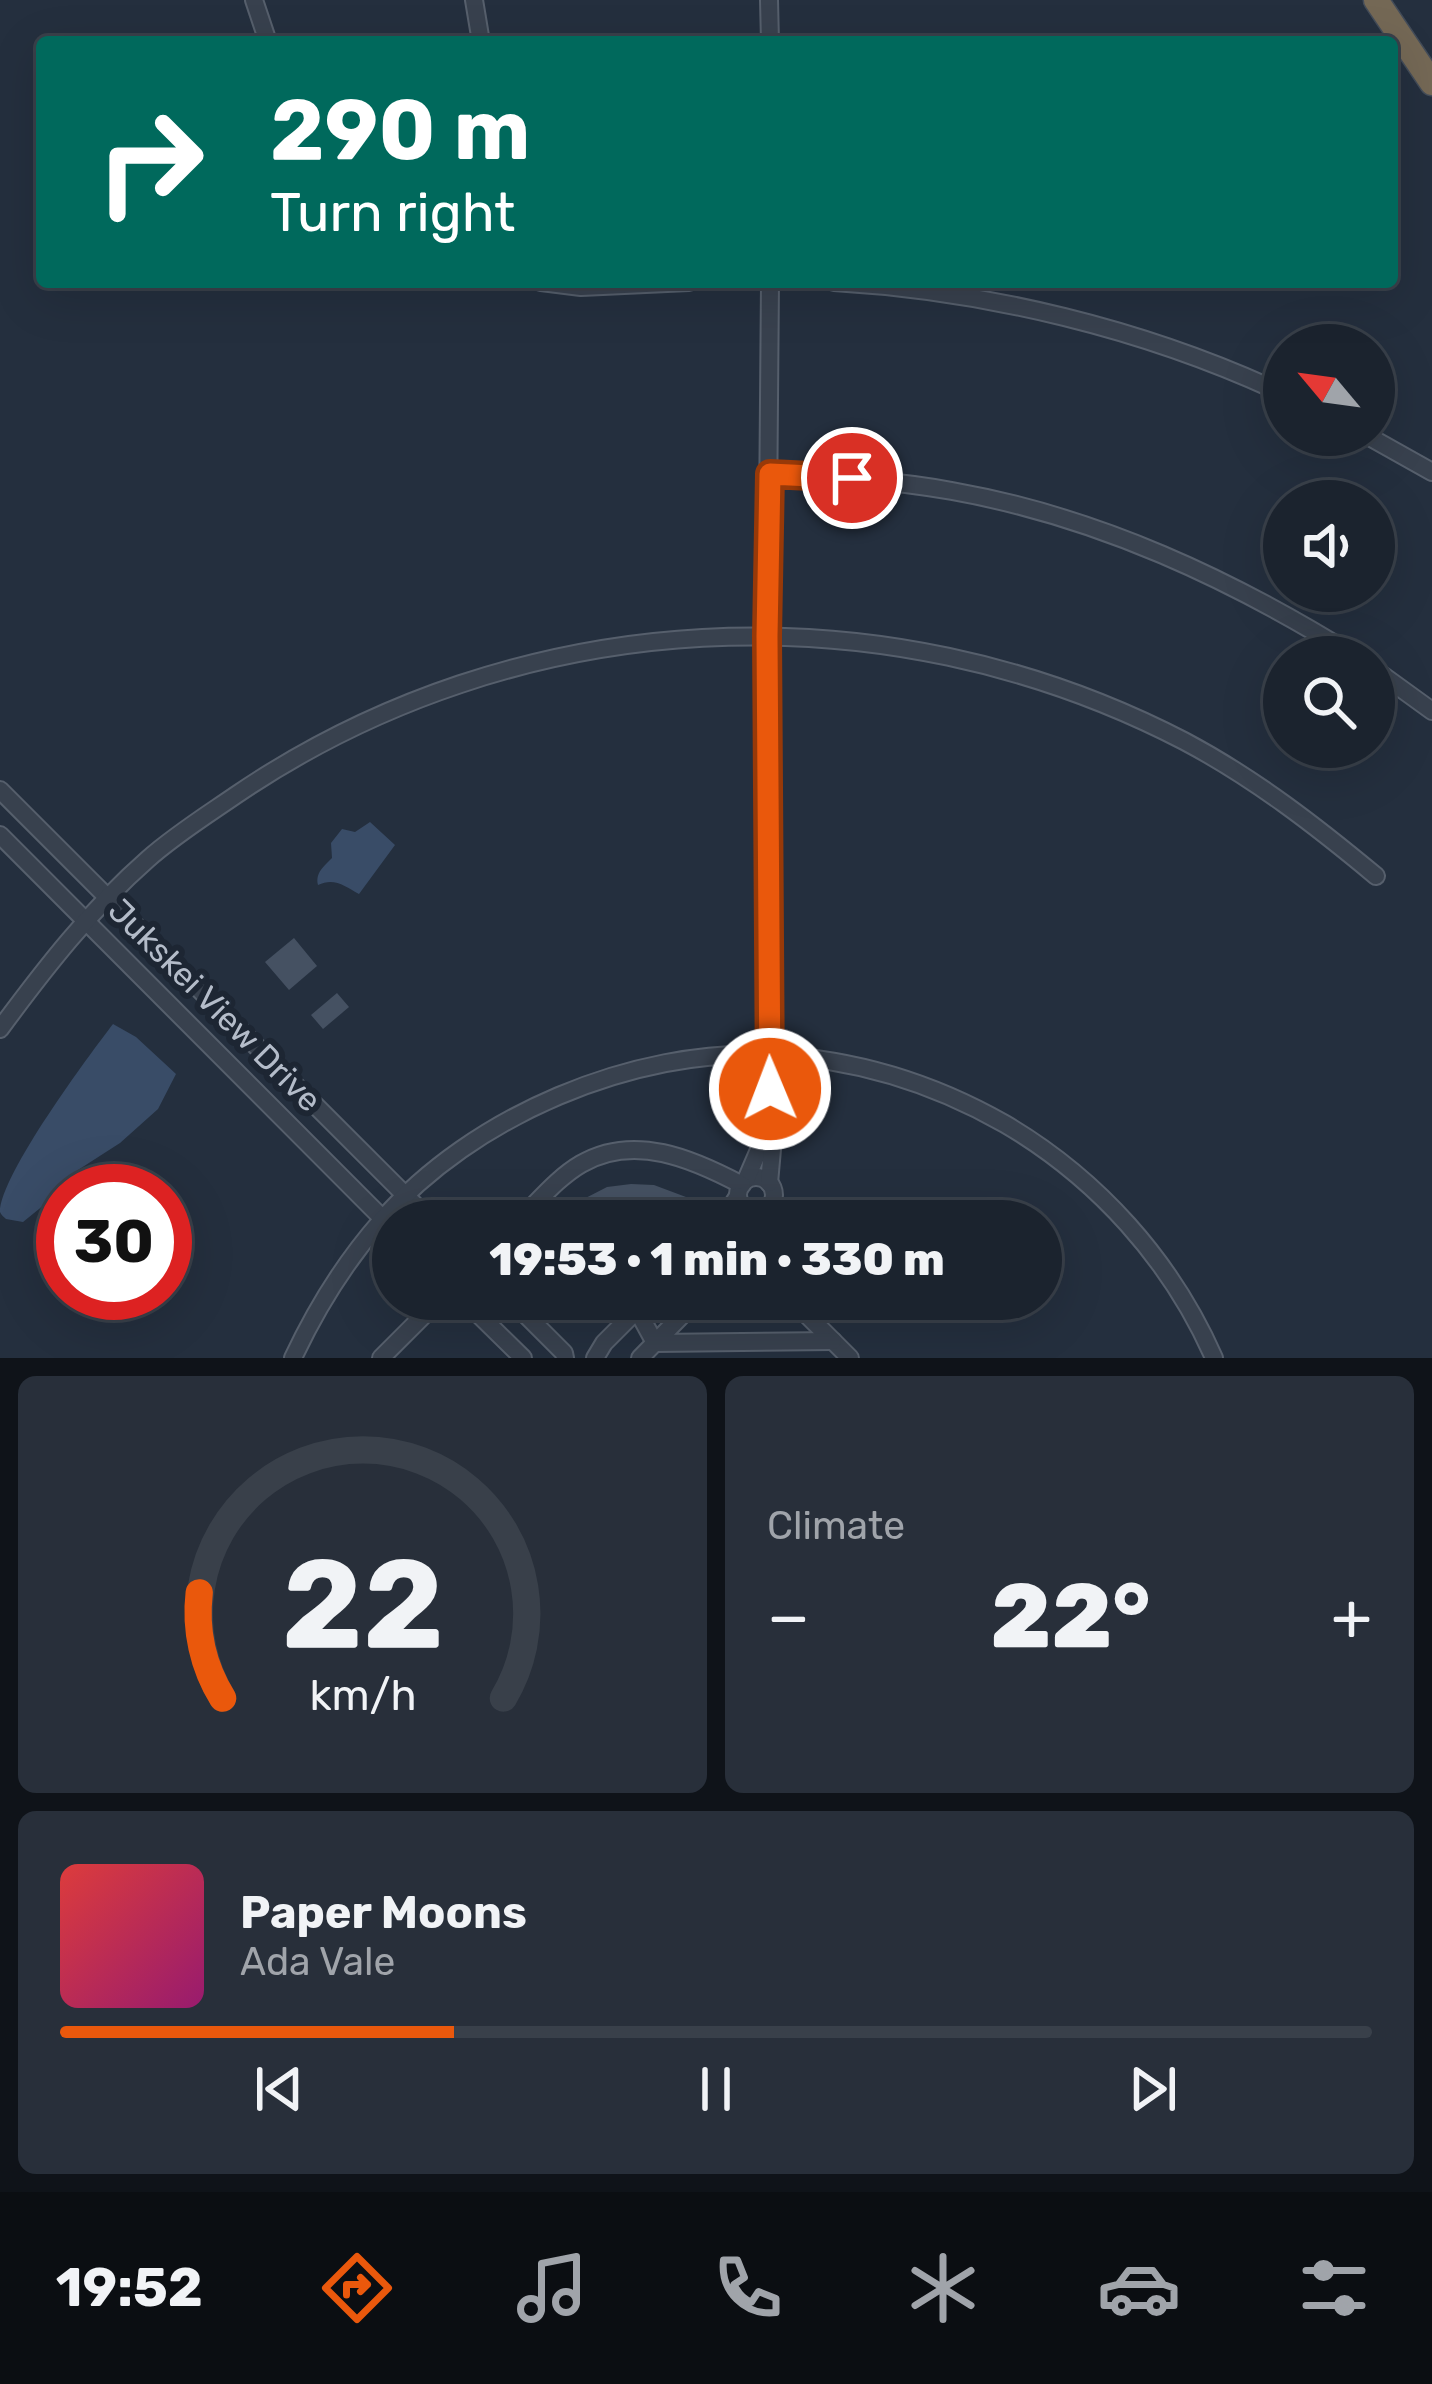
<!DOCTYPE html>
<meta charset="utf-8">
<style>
:root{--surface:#1b232e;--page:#282f3a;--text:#f1f3f6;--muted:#a0a4aa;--line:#39404a;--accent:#ea580c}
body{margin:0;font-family:Rubik,sans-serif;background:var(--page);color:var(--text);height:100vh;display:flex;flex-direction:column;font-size:45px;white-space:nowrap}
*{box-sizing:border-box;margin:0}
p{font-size:39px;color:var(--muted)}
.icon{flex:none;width:66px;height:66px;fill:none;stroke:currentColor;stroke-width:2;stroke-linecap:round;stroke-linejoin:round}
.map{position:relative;height:1358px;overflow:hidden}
.panel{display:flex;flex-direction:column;gap:18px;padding:18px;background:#0f1319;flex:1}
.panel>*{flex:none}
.hud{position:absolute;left:36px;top:36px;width:1362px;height:252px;border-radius:12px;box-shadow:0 12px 48px #0002,0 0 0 3px var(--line);background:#00695c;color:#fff;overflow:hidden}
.needle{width:78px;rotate:299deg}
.buttons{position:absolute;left:1263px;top:324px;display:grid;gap:24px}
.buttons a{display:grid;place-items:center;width:132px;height:132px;border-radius:50%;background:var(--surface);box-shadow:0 12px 48px #0002,0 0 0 3px var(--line);font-size:60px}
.speed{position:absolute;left:36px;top:1164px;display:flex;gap:24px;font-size:60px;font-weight:700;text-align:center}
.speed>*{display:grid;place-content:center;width:156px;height:156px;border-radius:50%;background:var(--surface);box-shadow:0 12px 48px #0002,0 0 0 3px var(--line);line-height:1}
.speed .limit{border:18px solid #d22;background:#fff;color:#111}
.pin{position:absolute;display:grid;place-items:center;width:102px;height:102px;color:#fff;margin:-51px;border:6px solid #fff;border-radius:50%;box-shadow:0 3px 12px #0007}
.me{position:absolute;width:132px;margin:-66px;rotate:359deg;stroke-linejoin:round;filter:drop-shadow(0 0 9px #0008)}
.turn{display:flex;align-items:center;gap:42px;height:252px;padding:0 36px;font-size:54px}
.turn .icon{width:156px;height:156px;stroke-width:2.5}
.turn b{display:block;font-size:84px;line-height:102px}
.big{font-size:90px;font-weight:800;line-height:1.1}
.panel .card{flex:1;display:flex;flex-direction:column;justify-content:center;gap:18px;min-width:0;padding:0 42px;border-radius:18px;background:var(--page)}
.panel .dial{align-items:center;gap:0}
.dial svg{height:312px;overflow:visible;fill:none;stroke:var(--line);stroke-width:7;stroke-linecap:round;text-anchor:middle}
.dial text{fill:var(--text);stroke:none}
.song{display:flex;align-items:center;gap:36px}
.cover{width:144px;height:144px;border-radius:18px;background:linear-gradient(135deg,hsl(0 70% 55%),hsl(320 70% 35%))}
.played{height:12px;border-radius:6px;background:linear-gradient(90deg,var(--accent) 30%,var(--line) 30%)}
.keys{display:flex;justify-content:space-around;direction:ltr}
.heat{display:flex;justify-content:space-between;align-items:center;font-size:66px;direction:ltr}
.panel .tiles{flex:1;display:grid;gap:18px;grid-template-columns:1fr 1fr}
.card:last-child{grid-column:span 2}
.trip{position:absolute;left:372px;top:1200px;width:690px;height:120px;border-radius:60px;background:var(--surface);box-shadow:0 12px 48px #0002,0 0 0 3px var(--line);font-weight:800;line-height:120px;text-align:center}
.tab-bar{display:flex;height:192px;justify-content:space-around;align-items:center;background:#0b0e12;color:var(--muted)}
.tab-bar .icon{width:84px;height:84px}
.tab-bar .current{color:var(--accent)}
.tab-bar b{font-size:54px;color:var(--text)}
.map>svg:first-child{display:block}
.water{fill:#394c67}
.building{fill:#455162}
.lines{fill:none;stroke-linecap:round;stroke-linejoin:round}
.minor-casing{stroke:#565f6c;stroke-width:20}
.highway-casing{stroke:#434c59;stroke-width:27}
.minor{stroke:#38414e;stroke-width:16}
.highway{stroke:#746855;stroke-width:24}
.route-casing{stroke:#983908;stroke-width:30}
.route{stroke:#ea580c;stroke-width:21}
.labels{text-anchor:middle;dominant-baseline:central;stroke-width:12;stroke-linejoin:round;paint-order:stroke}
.street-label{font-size:33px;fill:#b4bcc9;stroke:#1d2633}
</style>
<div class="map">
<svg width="1432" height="1358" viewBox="0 0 1432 1358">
<rect width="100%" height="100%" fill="#242f3e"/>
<g class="water">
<path d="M370 822 395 845 359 894C345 886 334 877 318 885 315 873 324 866 332 858L331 843 342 829 355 832Z"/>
<path d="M113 1024 136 1037 176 1074 158 1109 120 1143 78 1170 55 1196 23 1222 6 1219C4 1217 1 1215 0 1212 0 1175 90 1054 113 1024Z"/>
</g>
<g class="building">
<polygon points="294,938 317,966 289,990 265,962"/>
<polygon points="337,993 349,1007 323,1029 311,1015"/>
<polygon points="631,1184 654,1185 686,1197 673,1221 650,1221 652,1213 638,1210 619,1213 598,1221 557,1221 572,1205 607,1187"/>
</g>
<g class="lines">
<defs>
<g id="minor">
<polyline points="254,0 268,42"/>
<polyline points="474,0 481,42"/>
<polyline points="769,0 770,42"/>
<polyline points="541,282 581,287 689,282"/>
<path d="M834 282C987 291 1145 329 1284 394"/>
<polyline points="1366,435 1432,472"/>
<path d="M770 474C831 477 892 480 952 491 1098 517 1231 579 1356 657"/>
<polyline points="1374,669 1432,711"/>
<polyline points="0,790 431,1221"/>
<polyline points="0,835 393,1229"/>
<path d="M0 1029C45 968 91 909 148 859 175 835 207 815 236 795 517 604 883 585 1184 741 1254 778 1316 826 1376 876"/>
<circle cx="756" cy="1195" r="18"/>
<polyline points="746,1180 768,1129"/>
<polyline points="769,1183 773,1138 769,1055 767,636 770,282"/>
<path d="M518 1221C538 1202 557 1178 581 1164 634 1133 693 1159 742 1185"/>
<polyline points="722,1221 738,1196"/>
<polyline points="463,1299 523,1358"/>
<polyline points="510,1299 564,1353 565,1358"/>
<polyline points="791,1299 850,1358"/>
<polyline points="637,1310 655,1343 833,1341"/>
<path d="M293 1358C316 1309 345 1262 381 1221 472 1116 633 1048 772 1055 855 1059 933 1083 1005 1124 1097 1178 1171 1260 1214 1358"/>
<polyline points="381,1358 440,1299"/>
<polyline points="595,1358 604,1343 648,1299"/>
<polyline points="640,1358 698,1299"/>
</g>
<polyline id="highway" points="1376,0 1432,83"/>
</defs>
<use href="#minor" class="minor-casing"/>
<use href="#highway" class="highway-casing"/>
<use href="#minor" class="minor"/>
<use href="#highway" class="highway"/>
</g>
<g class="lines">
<defs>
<polyline id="route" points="770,1089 767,636 770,474 852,478"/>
</defs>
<use href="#route" class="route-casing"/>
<use href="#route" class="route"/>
</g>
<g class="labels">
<g class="street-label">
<text transform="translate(215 1005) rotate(45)">Jukskei View Drive</text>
</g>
</g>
</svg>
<div class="buttons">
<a><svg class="needle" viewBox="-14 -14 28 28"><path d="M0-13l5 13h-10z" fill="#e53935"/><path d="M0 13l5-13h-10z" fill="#a0a4aa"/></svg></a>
<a><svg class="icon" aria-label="sound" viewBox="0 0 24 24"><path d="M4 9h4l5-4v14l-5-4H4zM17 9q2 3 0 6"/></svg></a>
<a><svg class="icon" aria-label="search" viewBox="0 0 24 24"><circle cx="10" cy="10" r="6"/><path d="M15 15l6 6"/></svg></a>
</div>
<div class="speed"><div class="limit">30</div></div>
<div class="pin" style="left:852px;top:478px;background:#d93025"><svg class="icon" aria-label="arrive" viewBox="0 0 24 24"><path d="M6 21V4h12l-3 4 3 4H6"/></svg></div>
<svg class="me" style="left:770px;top:1089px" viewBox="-20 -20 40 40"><circle r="17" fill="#ea580c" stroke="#fff" stroke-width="3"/><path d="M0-11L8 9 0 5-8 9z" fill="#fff"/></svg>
<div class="trip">19:53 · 1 min · 330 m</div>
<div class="hud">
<div class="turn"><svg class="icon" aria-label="right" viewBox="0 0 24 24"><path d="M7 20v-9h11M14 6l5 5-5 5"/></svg><div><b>290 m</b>Turn right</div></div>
</div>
</div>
<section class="panel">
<div class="tiles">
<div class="card dial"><svg viewBox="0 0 100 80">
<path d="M14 69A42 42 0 1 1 86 69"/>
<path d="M14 69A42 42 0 0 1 8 42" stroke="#ea580c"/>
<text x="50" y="56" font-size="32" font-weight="700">22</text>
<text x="50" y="72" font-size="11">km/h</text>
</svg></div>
<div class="card"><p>Climate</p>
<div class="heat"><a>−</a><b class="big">22°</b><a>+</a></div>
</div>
<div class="card">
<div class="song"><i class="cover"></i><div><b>Paper Moons</b><p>Ada Vale</p></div></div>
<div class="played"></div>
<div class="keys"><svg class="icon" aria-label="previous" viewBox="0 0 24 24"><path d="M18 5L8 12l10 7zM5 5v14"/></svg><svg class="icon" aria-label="pause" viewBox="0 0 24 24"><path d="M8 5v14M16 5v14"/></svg><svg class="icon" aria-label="next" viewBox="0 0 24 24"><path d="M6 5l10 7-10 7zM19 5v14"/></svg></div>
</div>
</div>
</section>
<nav class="tab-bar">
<b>19:52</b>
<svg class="icon current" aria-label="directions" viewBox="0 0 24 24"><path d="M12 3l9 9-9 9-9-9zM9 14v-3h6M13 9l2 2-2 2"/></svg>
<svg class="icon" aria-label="music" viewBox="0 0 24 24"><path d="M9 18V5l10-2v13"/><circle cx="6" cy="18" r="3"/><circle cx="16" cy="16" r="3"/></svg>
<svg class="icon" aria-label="phone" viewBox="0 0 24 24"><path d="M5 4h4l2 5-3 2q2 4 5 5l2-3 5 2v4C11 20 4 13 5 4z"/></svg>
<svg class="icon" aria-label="climate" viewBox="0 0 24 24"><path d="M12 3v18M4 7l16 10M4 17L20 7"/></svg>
<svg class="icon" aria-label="car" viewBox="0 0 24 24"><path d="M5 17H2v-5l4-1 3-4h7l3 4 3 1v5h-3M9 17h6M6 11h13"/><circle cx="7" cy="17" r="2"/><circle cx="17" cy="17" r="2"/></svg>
<svg class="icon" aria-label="filters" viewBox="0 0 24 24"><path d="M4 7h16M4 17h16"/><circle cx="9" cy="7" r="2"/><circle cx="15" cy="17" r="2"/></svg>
</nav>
